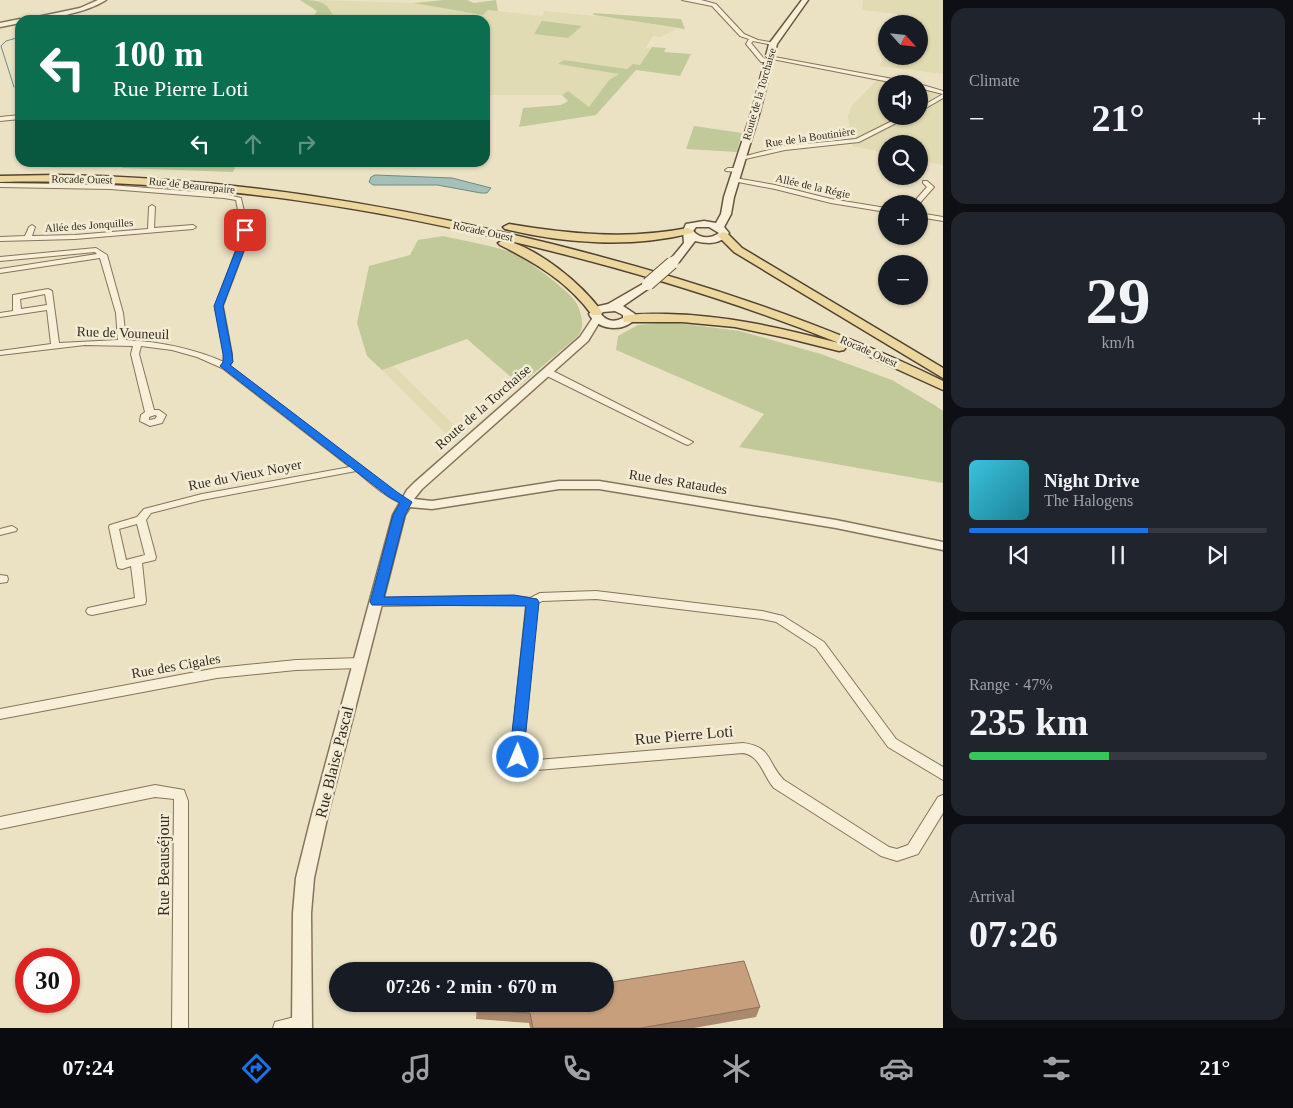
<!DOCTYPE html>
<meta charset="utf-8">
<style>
:root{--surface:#171b24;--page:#20242c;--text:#f1f3f6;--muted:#9ea1a6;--line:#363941;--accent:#1a73e8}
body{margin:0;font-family:Georgia,serif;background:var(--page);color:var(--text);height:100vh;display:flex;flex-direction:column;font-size:19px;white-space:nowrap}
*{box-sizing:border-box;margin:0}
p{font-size:16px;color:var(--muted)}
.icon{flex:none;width:28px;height:28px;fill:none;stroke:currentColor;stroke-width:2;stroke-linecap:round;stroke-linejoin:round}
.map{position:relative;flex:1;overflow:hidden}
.drawer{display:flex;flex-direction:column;gap:8px;padding:8px;background:#0d0f14;width:350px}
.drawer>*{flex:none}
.hud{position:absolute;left:15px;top:15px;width:475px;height:152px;border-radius:15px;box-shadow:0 1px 4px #0004;background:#0b6e4f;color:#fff;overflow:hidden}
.needle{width:32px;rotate:117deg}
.fabs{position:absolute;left:878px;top:15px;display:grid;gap:10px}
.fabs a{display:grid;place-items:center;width:50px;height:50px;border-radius:50%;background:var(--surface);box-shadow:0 1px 4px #0004;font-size:25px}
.speed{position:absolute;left:15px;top:948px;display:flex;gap:10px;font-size:25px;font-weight:700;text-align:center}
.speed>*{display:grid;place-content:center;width:65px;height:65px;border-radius:50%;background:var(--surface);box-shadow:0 1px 4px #0004;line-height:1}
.speed .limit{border:8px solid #d22;background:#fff;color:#111}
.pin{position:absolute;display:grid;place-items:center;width:42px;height:42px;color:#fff;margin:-21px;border-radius:10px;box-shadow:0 2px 8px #0006}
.me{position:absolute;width:55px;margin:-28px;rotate:1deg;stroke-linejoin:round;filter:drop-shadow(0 0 4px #0008)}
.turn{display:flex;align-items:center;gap:18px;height:105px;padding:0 15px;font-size:22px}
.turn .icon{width:65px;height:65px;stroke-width:2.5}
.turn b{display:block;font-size:35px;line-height:42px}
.lanes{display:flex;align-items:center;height:48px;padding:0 15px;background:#0003;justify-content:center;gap:25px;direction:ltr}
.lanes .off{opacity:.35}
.big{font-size:38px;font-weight:700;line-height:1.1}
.drawer .card{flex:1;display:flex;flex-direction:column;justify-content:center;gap:8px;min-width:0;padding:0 18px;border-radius:15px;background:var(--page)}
.drawer .dial{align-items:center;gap:0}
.dial b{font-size:65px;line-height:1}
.song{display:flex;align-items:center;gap:15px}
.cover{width:60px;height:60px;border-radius:8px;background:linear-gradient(135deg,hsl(190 70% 55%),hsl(190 70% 35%))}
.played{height:5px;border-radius:2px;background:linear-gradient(90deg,var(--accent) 60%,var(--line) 60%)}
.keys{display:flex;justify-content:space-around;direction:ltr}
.heat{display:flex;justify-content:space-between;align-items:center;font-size:28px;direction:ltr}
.charge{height:8px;border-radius:4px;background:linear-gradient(90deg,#34c759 47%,var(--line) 0)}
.trip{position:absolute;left:329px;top:962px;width:285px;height:50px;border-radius:25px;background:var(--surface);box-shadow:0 1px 4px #0004;font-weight:700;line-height:50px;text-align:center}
.dock{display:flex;height:80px;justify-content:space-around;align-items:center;background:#090b0e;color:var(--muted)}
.dock .icon{width:35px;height:35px}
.dock .active{color:var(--accent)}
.dock b{font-size:22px;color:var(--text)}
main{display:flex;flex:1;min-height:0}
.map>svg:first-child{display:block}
.farmland{fill:#e0dbb2}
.green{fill:#c1c999}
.water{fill:#a6bfb9;stroke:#6d8c86}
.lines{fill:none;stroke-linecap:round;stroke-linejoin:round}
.stream{stroke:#6d8c86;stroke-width:1}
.minor-casing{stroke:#85745c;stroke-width:2}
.tertiary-casing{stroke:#85745c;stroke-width:3}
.secondary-casing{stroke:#67553f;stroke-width:3}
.primary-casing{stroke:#534230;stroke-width:3}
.minor{fill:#f7efd7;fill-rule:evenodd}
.tertiary{fill:#f7efd7;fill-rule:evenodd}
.secondary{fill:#f7efd7;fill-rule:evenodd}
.primary{fill:#ecd89f;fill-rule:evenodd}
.secondary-bridge-far1-casing{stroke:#67553f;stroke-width:11;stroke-linecap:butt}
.secondary-bridge-casing{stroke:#67553f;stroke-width:14;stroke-linecap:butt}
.secondary-bridge-far1{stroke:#f7efd7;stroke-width:9}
.secondary-bridge{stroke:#f7efd7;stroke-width:12}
.wall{fill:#ab896c}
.building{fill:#c79f7d;stroke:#8b6f58}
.route{fill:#1a73e8;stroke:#114b97}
.labels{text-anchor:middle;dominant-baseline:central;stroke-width:5;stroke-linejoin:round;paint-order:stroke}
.far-street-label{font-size:11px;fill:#362b1f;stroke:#f3ecd4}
.street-label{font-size:14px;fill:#362b1f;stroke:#f3ecd4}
.near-street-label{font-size:16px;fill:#362b1f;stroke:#f3ecd4}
</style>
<main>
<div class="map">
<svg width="943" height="1028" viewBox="0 0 943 1028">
<rect width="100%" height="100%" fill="#ebe2c4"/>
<g class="farmland">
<polygon points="318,0 413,3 483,15 488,10 543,16 544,11 616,18 686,30 677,29 660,37 653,36 646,48 651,49 640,65 627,69 564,60 620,73 609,80 589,107 568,92 562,95 485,95 485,20 331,20 333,16"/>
<polygon points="863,0 943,0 943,74 879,66 886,55 886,56 919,56 919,24 896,24 897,14 862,10"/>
<polygon points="879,78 901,84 886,84 886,116 919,116 919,88 943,95 943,165 919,160 919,144 886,144 886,153 852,146 848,116 852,106"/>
<polygon points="53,163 53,162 123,163 122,168 51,168"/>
<polygon points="393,365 463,434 454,442 382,370"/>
</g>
<g class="green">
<path d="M300 0C315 0 327 0 333 16L331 20H285L288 16 313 17 317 11Z"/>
<polygon points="444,0 467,0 474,3 496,0 498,11 488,10 483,15 413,3"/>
<polygon points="593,13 681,19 685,29 594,15"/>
<polygon points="542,21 582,26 568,38 534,34"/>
<polygon points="652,47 666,48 664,52 691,54 680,76 636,70 596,115 519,127 523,108 561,105 568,101 562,95 568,91 589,107 609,80 619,74 558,64 564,60 627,69 633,64 640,65"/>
<polygon points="694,126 742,133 737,152 686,149"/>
<polygon points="123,163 123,162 237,163 233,172 122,168"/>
<path d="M443 236C465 241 489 245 511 252 524 257 571 292 577 304 582 316 585 326 578 336L520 385 467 339 382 370 367 356 357 323 369 266 410 255 418 240Z"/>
<polygon points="669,322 740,331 821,354 892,380 936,406 943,411 943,483 739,447 764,414 616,350 618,336 638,325"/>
</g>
<polygon class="water" points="375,175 452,178 491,188 487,193 481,193 437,185 373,185 369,182 371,177"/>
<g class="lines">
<polyline class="stream" points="14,87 1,46 6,41 20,37"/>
<defs>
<g id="minor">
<polygon points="682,0 701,0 716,4 744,34 758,40 775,43 773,45 753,41 751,43 765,60 765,62 761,62 746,44 749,39 740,36 712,6"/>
<polygon points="229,18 231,20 225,20"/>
<polygon points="769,56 909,82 911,84 900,84 767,58"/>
<polygon points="919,84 943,91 943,98 919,112 919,108 943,94 919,88"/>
<polygon points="20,115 20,119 0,121 0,117"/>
<polygon points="902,116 910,116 859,142 785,150 741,160 738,158 785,146 856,139"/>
<polygon points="728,168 737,168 740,170 737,172 726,171 725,170"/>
<polygon points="735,178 775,185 831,199 886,208 886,212 831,203 775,189 733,181 732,180"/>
<polygon points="923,181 927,181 934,187 919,204 912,204 927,187 923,183"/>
<path d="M0 183 110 185 224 194 241 198 248 230 246 245 223 306 232 354V362L230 366 396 493 411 502 409 504C396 507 367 480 356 471L202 500 151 513 146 520 156 557 155 560 142 563 146 601 145 604 92 615 88 614 86 611 88 608 135 598 131 566 122 569 118 568 117 565 109 527 110 525 137 517 144 509 202 494 350 467 222 368 197 357 172 350 141 346 139 354 154 410H159L166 415 162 423 150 426 140 421 141 415 145 412 131 354 133 346 85 345 0 355V351L51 344 47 310 0 317V313L13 311V295L48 289 52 291 59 343 118 340 116 313 100 258 0 273V269L97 254 95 252 0 261V257L96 248 107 255 123 313 126 340C161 342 192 348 224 362V354L215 306 238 245 242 230 236 200 224 198 110 189 0 187ZM45 294 47 305 21 309 20 299ZM155 415 157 416 155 419 149 420V417ZM137 524 145 555 126 560 119 529Z"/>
<polygon points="152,205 155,207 154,228 193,225 196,227 193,229 75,239 0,241 0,237 25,236 29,227 32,225 35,227 32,236 75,235 148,229 149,207"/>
<polygon points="919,213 943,217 943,221 919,217"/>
<polygon points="546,369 553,371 693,442 688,445 685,444 543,374 542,372"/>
<polygon points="12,526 17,529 16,531 0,535 0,529"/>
<polygon points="0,575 7,576 8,579 7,582 0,583"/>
<path d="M596 591 762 611 783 616 824 642 896 739 943 767V780L888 747 816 648 776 622 762 619 596 599 542 601 537 604 523 751C525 758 530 759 537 760L743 743C773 747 766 762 784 780L889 847 897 849 908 845 938 797 943 795V813L918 854 897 861 881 856 774 788C763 776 761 756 743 753L537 770C523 770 515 765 511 751L526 605 514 604 377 606 373 605 372 602 373 599 377 598 514 596 530 598 540 593Z"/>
<polygon points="360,658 364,660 366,663 364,666 360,668 296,670 217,678 0,719 0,709 217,668 296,660"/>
<polygon points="155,785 184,790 188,801 188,1028 172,1028 174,799 155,797 0,829 0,817"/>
<polygon points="302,1015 308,1017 310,1023 308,1028 273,1028 275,1022"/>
</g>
<g id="tertiary">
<path d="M98 0H106C86 13 47 20 23 20L80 8Z"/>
<polygon points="20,19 22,20 20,20 20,23 0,27 0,23"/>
<polygon points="597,315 602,318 588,341 422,489 414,499 432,501 559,481 599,481 836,520 943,542 943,550 836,528 599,489 559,489 432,509 410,507 405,515 328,814 314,878 311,913 312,1028 292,1028 293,913 296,878 312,814 393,515 407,490 414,483 580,337 594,316"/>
</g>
<g id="secondary">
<path d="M802 0H808L777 44 760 111 734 197 731 214 724 227 729 233C720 245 708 244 695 241L679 262H671L670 260 684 243 683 231 686 224 704 221 716 223 721 214 724 197 752 111 769 44ZM709 227 719 233C711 239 700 239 693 231L696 227Z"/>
<path d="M648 281 654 284 652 286 623 306 635 314V319C623 333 597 330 589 314L595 307 608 304ZM615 311 623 315V318C615 322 607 322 601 314L603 312Z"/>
</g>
<g id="primary">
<path d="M56 175C225 177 389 204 552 244 687 278 818 320 943 381V390L844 345 846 347 844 350 839 351 787 338 735 327 682 322H624L623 319 624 316C638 313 653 314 666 314 725 315 782 328 839 343 742 304 644 274 543 249 363 204 186 178 0 182V176Z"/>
<path d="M509 224C569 234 628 240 688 228L694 231 692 233C632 248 565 244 505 229L503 227Z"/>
<polygon points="723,232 727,233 742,248 943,368 943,378 734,252 717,235"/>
<path d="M504 240C538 248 582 284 602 312L600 315H592C568 282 536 263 500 245L498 243Z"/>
</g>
</defs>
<use href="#minor" class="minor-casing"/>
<use href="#tertiary" class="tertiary-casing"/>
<use href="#secondary" class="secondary-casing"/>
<use href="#primary" class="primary-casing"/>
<use href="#minor" class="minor"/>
<use href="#tertiary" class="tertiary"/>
<use href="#secondary" class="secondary"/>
<use href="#primary" class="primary"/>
<defs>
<polyline id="secondary-bridge-far1" points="670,264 675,260"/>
<polyline id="secondary-bridge" points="648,284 672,263"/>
</defs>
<use href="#secondary-bridge-far1" class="secondary-bridge-far1-casing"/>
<use href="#secondary-bridge" class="secondary-bridge-casing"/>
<use href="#secondary-bridge-far1" class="secondary-bridge-far1"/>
<use href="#secondary-bridge" class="secondary-bridge"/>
</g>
<polygon class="wall" points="477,1004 760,1007 756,1017 694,1028 530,1028 529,1023 476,1019"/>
<polygon class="building" points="744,961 760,1007 641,1028 533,1028 530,1013 476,1009 477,1004 605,1004 605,983"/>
<polygon class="route" points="242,228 249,230 246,245 223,306 232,354 233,362 230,365 397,492 412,502 405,515 384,597 514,595 537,599 539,602 524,751 525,757 523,761 518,763 513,761 510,751 526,606 372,605 370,602 393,515 400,503 389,497 220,366 223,362 223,354 214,306 238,245"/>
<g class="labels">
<g class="far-street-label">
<text transform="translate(759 94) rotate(-74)">Route de la Torchaise</text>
<text transform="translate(810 137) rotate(-8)">Rue de la Boutinière</text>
<text transform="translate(82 179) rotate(1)">Rocade Ouest</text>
<text transform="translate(192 185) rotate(6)">Rue de Beaurepaire</text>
<text transform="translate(813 186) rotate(13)">Allée de la Régie</text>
<text transform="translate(89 225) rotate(-4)">Allée des Jonquilles</text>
<text transform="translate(483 231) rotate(12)">Rocade Ouest</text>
<text transform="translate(869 351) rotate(24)">Rocade Ouest</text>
</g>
<g class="street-label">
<text transform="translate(123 333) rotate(2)">Rue de Vouneuil</text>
<text transform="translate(483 407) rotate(-41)">Route de la Torchaise</text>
<text transform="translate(245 475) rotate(-11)">Rue du Vieux Noyer</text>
<text transform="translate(678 482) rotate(9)">Rue des Rataudes</text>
<text transform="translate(176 666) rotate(-10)">Rue des Cigales</text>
</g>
<g class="near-street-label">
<text transform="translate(684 735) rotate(-5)">Rue Pierre Loti</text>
<text transform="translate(334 762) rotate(-76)">Rue Blaise Pascal</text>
<text transform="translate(163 865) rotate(-90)">Rue Beauséjour</text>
</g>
</g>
</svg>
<div class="fabs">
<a><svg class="needle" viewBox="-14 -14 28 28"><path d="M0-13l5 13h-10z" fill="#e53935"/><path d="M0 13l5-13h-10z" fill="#9ea1a6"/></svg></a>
<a><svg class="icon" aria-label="sound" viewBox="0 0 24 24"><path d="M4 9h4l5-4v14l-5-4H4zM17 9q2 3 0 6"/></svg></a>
<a><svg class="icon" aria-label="search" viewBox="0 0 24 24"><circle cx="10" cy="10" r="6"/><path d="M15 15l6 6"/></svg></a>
<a>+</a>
<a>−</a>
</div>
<div class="speed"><div class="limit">30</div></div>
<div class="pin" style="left:245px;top:230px;background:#d93025"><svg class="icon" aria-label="arrive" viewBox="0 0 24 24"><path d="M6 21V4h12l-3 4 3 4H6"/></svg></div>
<svg class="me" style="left:518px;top:757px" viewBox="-20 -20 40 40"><circle r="17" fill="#1a73e8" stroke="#fff" stroke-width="3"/><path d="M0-11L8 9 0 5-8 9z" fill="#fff"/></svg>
<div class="trip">07:26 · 2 min · 670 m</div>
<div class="hud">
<div class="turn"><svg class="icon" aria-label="left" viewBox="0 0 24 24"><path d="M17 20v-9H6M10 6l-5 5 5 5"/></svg><div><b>100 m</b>Rue Pierre Loti</div></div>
<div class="lanes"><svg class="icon" aria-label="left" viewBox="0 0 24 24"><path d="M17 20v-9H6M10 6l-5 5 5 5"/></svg><svg class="icon off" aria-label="ahead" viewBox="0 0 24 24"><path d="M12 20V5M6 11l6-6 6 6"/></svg><svg class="icon off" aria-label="right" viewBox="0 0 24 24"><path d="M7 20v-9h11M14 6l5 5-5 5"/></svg></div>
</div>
</div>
<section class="drawer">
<div class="card"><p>Climate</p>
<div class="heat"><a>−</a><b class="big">21°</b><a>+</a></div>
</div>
<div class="card dial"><b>29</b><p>km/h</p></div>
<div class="card">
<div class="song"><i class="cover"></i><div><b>Night Drive</b><p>The Halogens</p></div></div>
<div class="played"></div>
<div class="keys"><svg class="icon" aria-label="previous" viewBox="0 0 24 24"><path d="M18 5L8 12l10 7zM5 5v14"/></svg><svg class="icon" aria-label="pause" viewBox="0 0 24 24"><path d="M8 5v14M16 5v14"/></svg><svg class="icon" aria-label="next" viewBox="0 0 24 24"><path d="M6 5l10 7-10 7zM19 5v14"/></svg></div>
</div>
<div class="card"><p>Range · 47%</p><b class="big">235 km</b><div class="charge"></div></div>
<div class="card"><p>Arrival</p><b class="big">07:26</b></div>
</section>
</main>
<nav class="dock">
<b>07:24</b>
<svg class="icon active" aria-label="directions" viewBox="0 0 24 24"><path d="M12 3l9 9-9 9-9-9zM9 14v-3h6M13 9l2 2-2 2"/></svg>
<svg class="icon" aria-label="music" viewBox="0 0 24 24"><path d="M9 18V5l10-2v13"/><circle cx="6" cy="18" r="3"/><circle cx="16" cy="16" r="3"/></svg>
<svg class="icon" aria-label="phone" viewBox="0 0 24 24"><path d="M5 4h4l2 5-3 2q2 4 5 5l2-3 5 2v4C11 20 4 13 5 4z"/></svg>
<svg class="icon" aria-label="climate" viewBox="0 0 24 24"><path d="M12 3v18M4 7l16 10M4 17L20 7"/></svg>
<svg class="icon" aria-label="car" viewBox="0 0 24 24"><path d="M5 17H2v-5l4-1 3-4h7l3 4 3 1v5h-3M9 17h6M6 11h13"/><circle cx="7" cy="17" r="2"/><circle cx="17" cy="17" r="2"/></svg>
<svg class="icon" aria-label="filters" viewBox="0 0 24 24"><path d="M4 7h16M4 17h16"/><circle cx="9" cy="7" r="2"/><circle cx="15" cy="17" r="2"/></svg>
<b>21°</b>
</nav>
